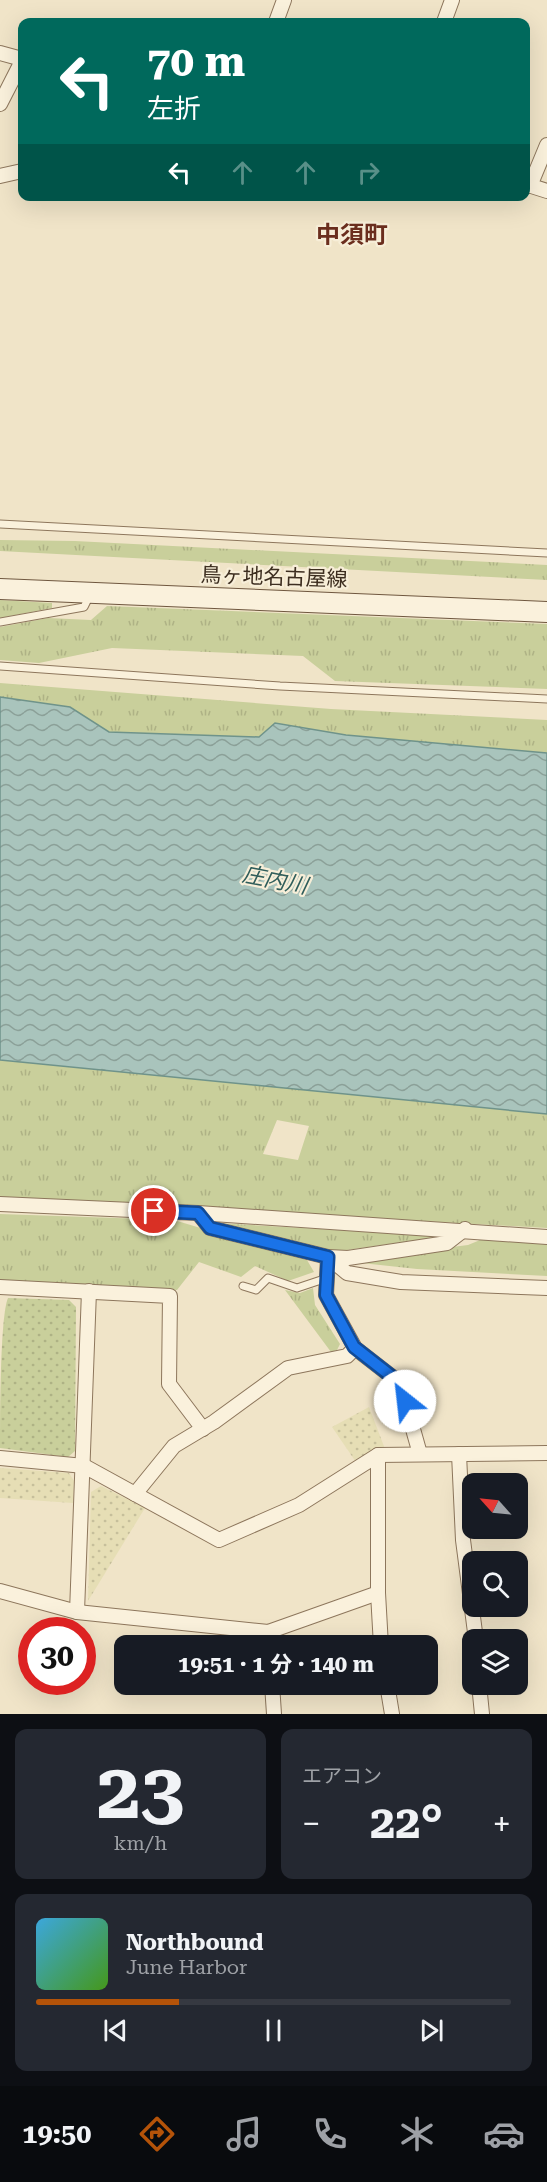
<!DOCTYPE html>
<html lang="ja">
<meta charset="utf-8">
<style>
:root{--surface:#171b24;--page:#242831;--text:#f1f3f6;--muted:#9ea1a6;--line:#363941;--accent:#b45309}
body{margin:0;font-family:"Roboto Serif","Noto Sans JP",serif;background:var(--page);color:var(--text);height:100vh;display:flex;flex-direction:column;font-size:22px;white-space:nowrap}
*{box-sizing:border-box;margin:0}
p{font-size:20px;color:var(--muted)}
.icon{flex:none;width:33px;height:33px;fill:none;stroke:currentColor;stroke-width:2;stroke-linecap:round;stroke-linejoin:round}
.map{position:relative;height:1714px;overflow:hidden}
.side{display:flex;flex-direction:column;gap:15px;padding:15px;background:#0d0f14;flex:1}
.side>*{flex:none}
.guide{position:absolute;left:18px;top:18px;width:512px;height:183px;border-radius:12px;box-shadow:0 6px 24px #0002;background:#00695c;color:#fff;overflow:hidden}
.needle{width:39px;rotate:297deg}
.controls{position:absolute;left:462px;top:1473px;display:grid;gap:12px}
.controls a{display:grid;place-items:center;width:66px;height:66px;border-radius:12px;background:var(--surface);box-shadow:0 6px 24px #0002;font-size:30px}
.speed{position:absolute;left:18px;top:1617px;display:flex;gap:12px;font-size:30px;font-weight:700;text-align:center}
.speed>*{display:grid;place-content:center;width:78px;height:78px;border-radius:50%;background:var(--surface);box-shadow:0 6px 24px #0002;line-height:1}
.speed .limit{border:9px solid #d22;background:#fff;color:#111}
.pin{position:absolute;display:grid;place-items:center;width:51px;height:51px;color:#fff;margin:-26px;border:3px solid #fff;border-radius:50%;box-shadow:0 2px 6px #0007}
.me{position:absolute;width:66px;margin:-33px;rotate:331deg;stroke-linejoin:round;filter:drop-shadow(0 0 4px #0008)}
.turn{display:flex;align-items:center;gap:21px;height:126px;padding:0 30px;font-size:27px}
.turn .icon{width:78px;height:78px;stroke-width:2.5}
.turn b{display:block;font-size:42px;line-height:51px}
.lanes{display:flex;align-items:center;height:57px;padding:0 30px;background:#0003;justify-content:center;gap:30px;direction:ltr}
.lanes .off{opacity:.35}
.big{font-size:45px;font-weight:700;line-height:1.1}
.side .card{flex:1;display:flex;flex-direction:column;justify-content:center;gap:9px;min-width:0;padding:0 21px;border-radius:12px;background:var(--page)}
.side .dial{align-items:center;gap:0}
.dial b{font-size:78px;line-height:1}
.song{display:flex;align-items:center;gap:18px}
.cover{width:72px;height:72px;border-radius:9px;background:linear-gradient(135deg,hsl(200 70% 55%),hsl(100 70% 35%))}
.played{height:6px;border-radius:3px;background:linear-gradient(90deg,var(--accent) 30%,var(--line) 30%)}
.keys{display:flex;justify-content:space-around;direction:ltr}
.heat{display:flex;justify-content:space-between;align-items:center;font-size:33px;direction:ltr}
.side .tiles{flex:1;display:grid;gap:15px;grid-template-columns:1fr 1fr}
.card:last-child{grid-column:span 2}
.trip{position:absolute;left:114px;top:1635px;width:324px;height:60px;border-radius:12px;background:var(--surface);box-shadow:0 6px 24px #0002;font-weight:700;line-height:60px;text-align:center}
.tab-bar{display:flex;height:96px;justify-content:space-around;align-items:center;background:#090b0e;color:var(--muted)}
.tab-bar .icon{width:42px;height:42px}
.tab-bar .active{color:var(--accent)}
.tab-bar b{font-size:27px;color:var(--text)}
.map>svg:first-child{display:block}
.farmland{fill:url(#farmland-dots)}
.grass{fill:url(#grass-tufts);fill-rule:evenodd}
.park{fill:url(#park-dots)}
.water{fill:url(#water-waves);stroke:#6f938a;stroke-width:1.5}
.lines{fill:none;stroke-linecap:round;stroke-linejoin:round}
.lane-casing{stroke:#8d765c;stroke-width:9}
.street-casing{stroke:#8d765c;stroke-width:16}
.secondary-casing{stroke:#6f573f;stroke-width:22}
.lane{stroke:#faf1dc;stroke-width:7}
.street{stroke:#faf1dc;stroke-width:14}
.secondary{stroke:#faf1dc;stroke-width:20}
.route-casing{stroke:#114b97;stroke-width:15}
.route{stroke:#1a73e8;stroke-width:10}
.labels{text-anchor:middle;dominant-baseline:central;stroke-width:4.5;stroke-linejoin:round;paint-order:stroke}
.street-label{font-size:21px;fill:#3d2e20;stroke:#f7eed8}
.water-label{font-size:22px;font-style:italic;fill:#2f5d5a;stroke:#f7eed8}
.quarter-label{font-size:24px;font-weight:bold;fill:#6b2e1e;stroke:#f7eed8}
</style>
<div class="map">
<svg width="547" height="1714" viewBox="0 0 547 1714">
<defs>
<pattern id="farmland-dots" width="8" height="8" patternUnits="userSpaceOnUse" patternTransform="scale(1.5)"><rect width="8" height="8" fill="#e6deb5"/><path d="M2 2h.1M6 6h.1" fill="none" stroke="#c6bf9b" stroke-width="1.8" stroke-linecap="round"/></pattern>
<pattern id="grass-tufts" width="24" height="20" patternUnits="userSpaceOnUse" patternTransform="scale(1.5)"><rect width="24" height="20" fill="#c9cf9b"/><path d="M3 7l-1-3M5 7V3M7 7l1-3M15 17l-1-3M17 17v-4M19 17l1-3" fill="none" stroke="#aeb285"/></pattern>
<pattern id="park-dots" width="8" height="8" patternUnits="userSpaceOnUse" patternTransform="scale(1.5)"><rect width="8" height="8" fill="#c9cf9b"/><path d="M2 2h.1M6 6h.1" fill="none" stroke="#aeb285" stroke-width="1.8" stroke-linecap="round"/></pattern>
<pattern id="water-waves" width="16" height="10" patternUnits="userSpaceOnUse" patternTransform="scale(1.5)"><rect width="16" height="10" fill="#a9c4bc"/><path d="M0 5q4-4 8 0t8 0" fill="none" stroke="#8ba098"/></pattern>
</defs>
<rect width="100%" height="100%" fill="#f0e4c8"/>
<g class="farmland">
<polygon points="369,1407 385,1449 358,1465 332,1427"/>
<polygon points="0,1468 69,1473 74,1481 73,1503 0,1498"/>
<polygon points="101,1486 145,1508 88,1601 91,1492"/>
</g>
<g class="grass">
<polygon points="0,540 75,541 547,565 547,580 0,551"/>
<polygon points="0,600 52,603 52,608 0,618"/>
<polygon points="107,606 547,624 547,689 335,681 303,656 112,648 39,663 0,660 0,627 48,618 91,620"/>
<polygon points="0,683 331,709 547,720 547,753 346,735 275,723 259,737 109,732 70,707 0,697"/>
<path d="M0 1060 547 1114V1228L0 1197ZM277 1120 309 1126 298 1160 263 1154Z"/>
<polygon points="0,1214 174,1220 307,1260 314,1272 288,1281 255,1266 241,1277 199,1262 177,1290 0,1280"/>
<polygon points="216,1223 445,1236 326,1253"/>
<polygon points="485,1238 547,1242 547,1276 417,1269 343,1261 468,1245"/>
<polygon points="313,1288 315,1305 340,1344 337,1350 331,1352 285,1290 300,1293"/>
</g>
<path class="park" d="M8 1298 69 1300 76 1307 75 1451 68 1457 0 1448C0 1419 0 1316 8 1298Z"/>
<polygon class="water" points="0,697 70,707 109,732 259,737 275,723 346,735 547,753 547,1114 0,1060"/>
<g class="lines">
<defs>
<g id="lane">
<polyline points="0,524 547,553"/>
<polyline points="0,622 84,607 90,595"/>
<polyline points="0,666 280,686 547,699"/>
<polyline points="243,1286 256,1290 268,1278 297,1288 327,1278"/>
</g>
<g id="street">
<polyline points="276,22 284,0"/>
<polyline points="444,22 452,0"/>
<polyline points="0,53 22,59"/>
<polyline points="0,104 22,61"/>
<polyline points="0,176 22,171"/>
<polyline points="525,184 547,191"/>
<polyline points="530,186 547,145"/>
<polyline points="0,1204 198,1213 547,1237"/>
<polyline points="198,1213 210,1228 328,1257 347,1273 401,1282 547,1288"/>
<polyline points="0,1287 170,1296 169,1384 203,1429"/>
<polyline points="420,1454 400,1383 355,1348 326,1295 328,1257 348,1258 447,1243 465,1229"/>
<polyline points="459,1454 463,1540 476,1640"/>
<polyline points="378,1455 378,1593 381,1646"/>
<polyline points="0,1458 84,1466 219,1540 299,1505 378,1455 547,1453"/>
<polyline points="135,1494 174,1446 214,1422 288,1368 347,1356 355,1348"/>
<polyline points="0,1591 77,1612 268,1632 378,1593"/>
<polyline points="77,1612 89,1291"/>
<polyline points="272,1684 274,1714"/>
<polyline points="387,1684 392,1714"/>
<polyline points="479,1684 482,1714"/>
</g>
<polyline id="secondary" points="0,589 547,612"/>
</defs>
<use href="#lane" class="lane-casing"/>
<use href="#street" class="street-casing"/>
<use href="#secondary" class="secondary-casing"/>
<use href="#lane" class="lane"/>
<use href="#street" class="street"/>
<use href="#secondary" class="secondary"/>
</g>
<g class="lines">
<defs>
<polyline id="route" points="154,1211 198,1213 210,1228 328,1257 326,1295 354,1347 400,1383 405,1401"/>
</defs>
<use href="#route" class="route-casing"/>
<use href="#route" class="route"/>
</g>
<g class="labels">
<g class="street-label">
<text transform="translate(274 577) rotate(2)">鳥ヶ地名古屋線</text>
</g>
<g class="water-label">
<text transform="translate(275 880) rotate(11)">庄内川</text>
</g>
<g class="quarter-label">
<text x="352" y="235">中須町</text>
</g>
</g>
</svg>
<div class="controls">
<a><svg class="needle" viewBox="-14 -14 28 28"><path d="M0-13l5 13h-10z" fill="#e53935"/><path d="M0 13l5-13h-10z" fill="#9ea1a6"/></svg></a>
<a><svg class="icon" aria-label="search" viewBox="0 0 24 24"><circle cx="10" cy="10" r="6"/><path d="M15 15l6 6"/></svg></a>
<a><svg class="icon" aria-label="layers" viewBox="0 0 24 24"><path d="M12 4l9 5-9 5-9-5zM3 14l9 5 9-5"/></svg></a>
</div>
<div class="speed"><div class="limit">30</div></div>
<div class="pin" style="left:154px;top:1211px;background:#d93025"><svg class="icon" aria-label="arrive" viewBox="0 0 24 24"><path d="M6 21V4h12l-3 4 3 4H6"/></svg></div>
<svg class="me" style="left:405px;top:1401px" viewBox="-20 -20 40 40"><circle r="19" fill="#fff"/><path d="M0-13L10 11 0 6-10 11z" fill="#1a73e8"/></svg>
<div class="trip">19:51 · 1 分 · 140 m</div>
<div class="guide">
<div class="turn"><svg class="icon" aria-label="left" viewBox="0 0 24 24"><path d="M17 20v-9H6M10 6l-5 5 5 5"/></svg><div><b>70 m</b>左折</div></div>
<div class="lanes"><svg class="icon" aria-label="left" viewBox="0 0 24 24"><path d="M17 20v-9H6M10 6l-5 5 5 5"/></svg><svg class="icon off" aria-label="ahead" viewBox="0 0 24 24"><path d="M12 20V5M6 11l6-6 6 6"/></svg><svg class="icon off" aria-label="ahead" viewBox="0 0 24 24"><path d="M12 20V5M6 11l6-6 6 6"/></svg><svg class="icon off" aria-label="right" viewBox="0 0 24 24"><path d="M7 20v-9h11M14 6l5 5-5 5"/></svg></div>
</div>
</div>
<section class="side">
<div class="tiles">
<div class="card dial"><b>23</b><p>km/h</p></div>
<div class="card"><p>エアコン</p>
<div class="heat"><a>−</a><b class="big">22°</b><a>+</a></div>
</div>
<div class="card">
<div class="song"><i class="cover"></i><div><b>Northbound</b><p>June Harbor</p></div></div>
<div class="played"></div>
<div class="keys"><svg class="icon" aria-label="previous" viewBox="0 0 24 24"><path d="M18 5L8 12l10 7zM5 5v14"/></svg><svg class="icon" aria-label="pause" viewBox="0 0 24 24"><path d="M8 5v14M16 5v14"/></svg><svg class="icon" aria-label="next" viewBox="0 0 24 24"><path d="M6 5l10 7-10 7zM19 5v14"/></svg></div>
</div>
</div>
</section>
<nav class="tab-bar">
<b>19:50</b>
<svg class="icon active" aria-label="directions" viewBox="0 0 24 24"><path d="M12 3l9 9-9 9-9-9zM9 14v-3h6M13 9l2 2-2 2"/></svg>
<svg class="icon" aria-label="music" viewBox="0 0 24 24"><path d="M9 18V5l10-2v13"/><circle cx="6" cy="18" r="3"/><circle cx="16" cy="16" r="3"/></svg>
<svg class="icon" aria-label="phone" viewBox="0 0 24 24"><path d="M5 4h4l2 5-3 2q2 4 5 5l2-3 5 2v4C11 20 4 13 5 4z"/></svg>
<svg class="icon" aria-label="climate" viewBox="0 0 24 24"><path d="M12 3v18M4 7l16 10M4 17L20 7"/></svg>
<svg class="icon" aria-label="car" viewBox="0 0 24 24"><path d="M5 17H2v-5l4-1 3-4h7l3 4 3 1v5h-3M9 17h6M6 11h13"/><circle cx="7" cy="17" r="2"/><circle cx="17" cy="17" r="2"/></svg>
</nav>
